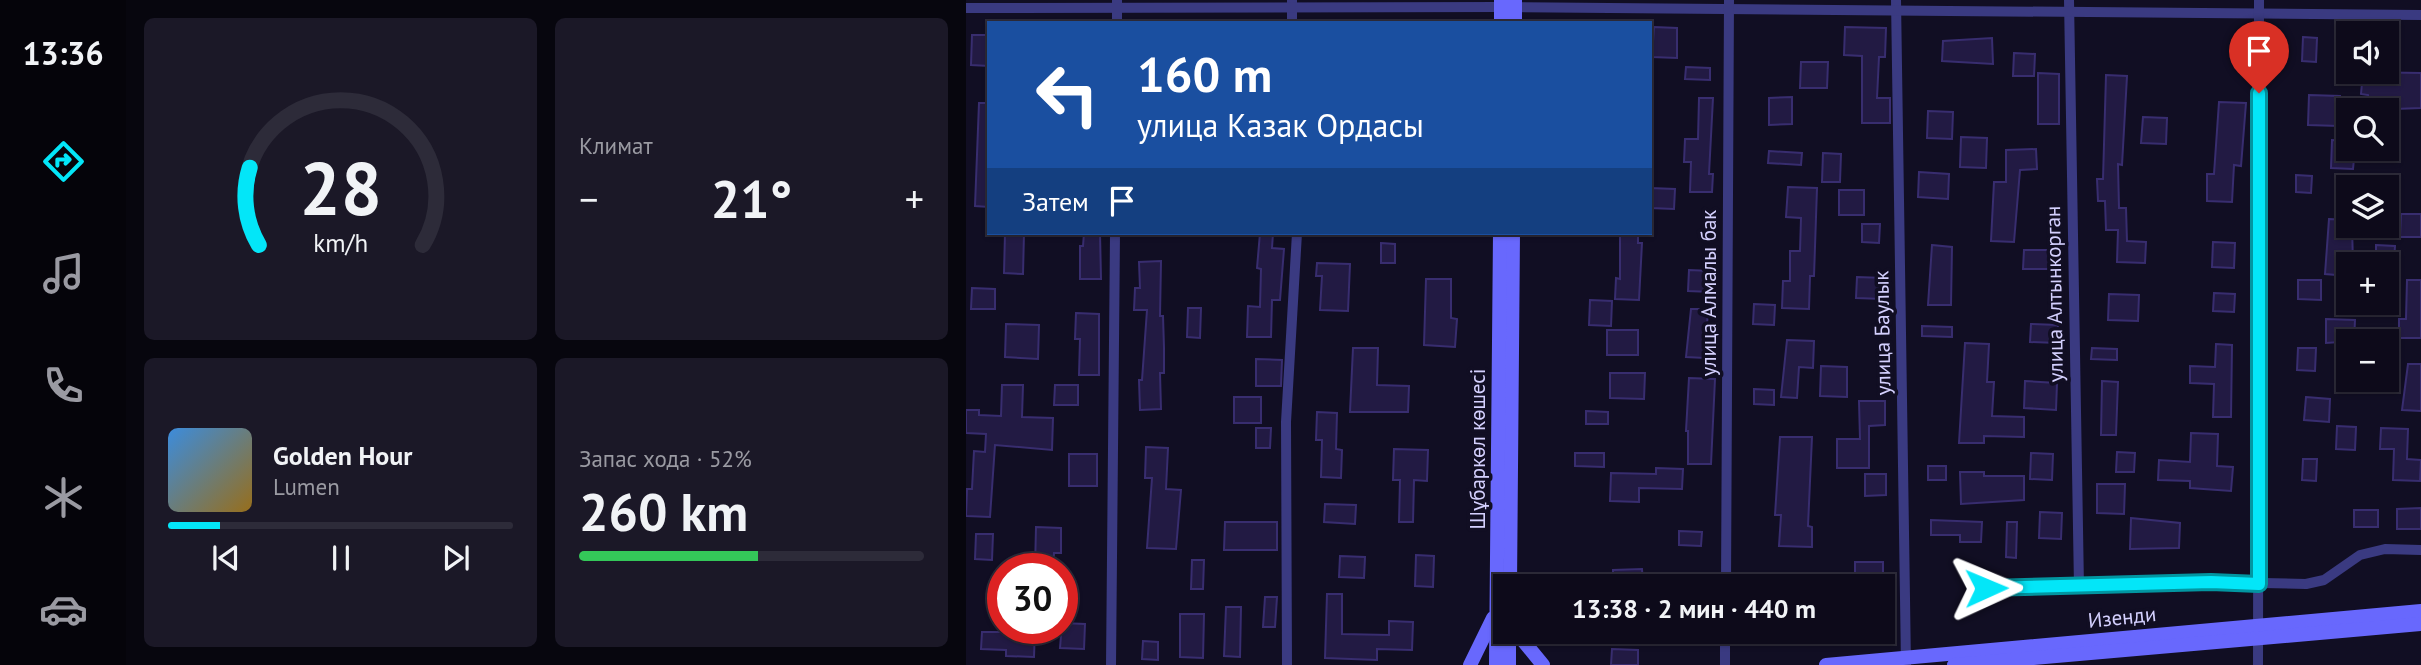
<!DOCTYPE html>
<html lang="ru">
<meta charset="utf-8">
<style>
:root{--surface:#0d0a1a;--page:#1b1827;--text:#f1f3f6;--muted:#9a9aa2;--line:#2d2b39;--accent:#03e6f8}
body{margin:0;font-family:"PT Sans",sans-serif;background:var(--page);color:var(--text);height:100vh;display:flex;flex-direction:column;font-size:26px;white-space:nowrap}
*{box-sizing:border-box;margin:0}
p{font-size:23px;color:var(--muted)}
.icon{flex:none;width:38px;height:38px;fill:none;stroke:currentColor;stroke-width:2;stroke-linecap:round;stroke-linejoin:round}
.map{position:relative;flex:1;overflow:hidden}
.details{display:flex;flex-direction:column;gap:18px;padding:18px;background:#07060e;width:840px}
.details>*{flex:none}
.top-card{position:absolute;left:21px;top:21px;width:665px;height:214px;border-radius:0px;box-shadow:0 2px 5px #0004,0 0 0 2px var(--line);background:#1a4fa0;color:#fff;overflow:hidden}
.fabs{position:absolute;left:1370px;top:21px;display:grid;gap:14px}
.fabs a{display:grid;place-items:center;width:63px;height:63px;border-radius:0px;background:var(--surface);box-shadow:0 2px 5px #0004,0 0 0 2px var(--line);font-size:35px}
.speed{position:absolute;left:21px;top:553px;display:flex;gap:14px;font-size:35px;font-weight:700;text-align:center}
.speed>*{display:grid;place-content:center;width:91px;height:91px;border-radius:50%;background:var(--surface);box-shadow:0 2px 5px #0004,0 0 0 2px var(--line);line-height:1}
.speed .limit{border:10px solid #d22;background:#fff;color:#111}
.pin{position:absolute;display:grid;place-items:center;width:60px;height:60px;color:#fff;margin:-72px -30px;border-radius:50% 50% 50% 0;rotate:-45deg;box-shadow:0 0 7px #0007}
.pin .icon{rotate:45deg}
.me{position:absolute;width:77px;margin:-38px;rotate:89deg;stroke-linejoin:round;filter:drop-shadow(0 0 5px #0008)}
.turn{display:flex;align-items:center;gap:24px;height:147px;padding:0 35px;font-size:32px}
.turn .icon{width:91px;height:91px;stroke-width:2.5}
.turn b{display:block;font-size:49px;line-height:60px}
.then{display:flex;align-items:center;height:66px;padding:0 35px;background:#0003;gap:14px;font-size:26px}
.big{font-size:52px;font-weight:700;line-height:1.1}
.details .card{flex:1;display:flex;flex-direction:column;justify-content:center;gap:10px;min-width:0;padding:0 24px;border-radius:10px;background:var(--page)}
.details .dial{align-items:center;gap:0}
.dial svg{height:182px;overflow:visible;fill:none;stroke:var(--line);stroke-width:7;stroke-linecap:round;text-anchor:middle}
.dial text{fill:var(--text);stroke:none}
.song{display:flex;align-items:center;gap:21px}
.cover{width:84px;height:84px;border-radius:10px;background:linear-gradient(135deg,hsl(210 70% 55%),hsl(40 70% 35%))}
.played{height:7px;border-radius:4px;background:linear-gradient(90deg,var(--accent) 15%,var(--line) 15%)}
.keys{display:flex;justify-content:space-around;direction:ltr}
.heat{display:flex;justify-content:space-between;align-items:center;font-size:38px;direction:ltr}
.charge{height:10px;border-radius:5px;background:linear-gradient(90deg,#34c759 52%,var(--line) 0)}
.details .tiles{flex:1;display:grid;gap:18px;grid-template-columns:repeat(2,1fr)}
.trip{position:absolute;left:527px;top:574px;width:402px;height:70px;border-radius:0px;background:var(--surface);box-shadow:0 2px 5px #0004,0 0 0 2px var(--line);font-weight:700;line-height:70px;text-align:center}
main{display:flex;flex:1;min-height:0}
.menu{display:flex;flex-direction:column;width:126px;justify-content:space-around;align-items:center;background:#05040a;color:var(--muted)}
.menu .icon{width:49px;height:49px}
.menu .selected{color:var(--accent)}
.menu b{font-size:32px;color:var(--text)}
.map>svg:first-child{display:block}
.building{fill:#221a43;stroke:#382d6f;stroke-width:2}
.lines{fill:none;stroke-linecap:round;stroke-linejoin:round}
.street{stroke:#3a3a81;stroke-width:10}
.secondary{stroke:#6868fd;stroke-width:14}
.route-casing{stroke:#0296a1;stroke-width:18}
.route{stroke:#03e6f8;stroke-width:12}
.labels{text-anchor:middle;dominant-baseline:central;stroke-width:7;stroke-linejoin:round;paint-order:stroke}
.street-label{font-size:21px;fill:#d4d0fe;stroke:#110e23}
</style>
<main>
<nav class="menu">
<b>13:36</b>
<svg class="icon selected" aria-label="directions" viewBox="0 0 24 24"><path d="M12 3l9 9-9 9-9-9zM9 14v-3h6M13 9l2 2-2 2"/></svg>
<svg class="icon" aria-label="music" viewBox="0 0 24 24"><path d="M9 18V5l10-2v13"/><circle cx="6" cy="18" r="3"/><circle cx="16" cy="16" r="3"/></svg>
<svg class="icon" aria-label="phone" viewBox="0 0 24 24"><path d="M5 4h4l2 5-3 2q2 4 5 5l2-3 5 2v4C11 20 4 13 5 4z"/></svg>
<svg class="icon" aria-label="climate" viewBox="0 0 24 24"><path d="M12 3v18M4 7l16 10M4 17L20 7"/></svg>
<svg class="icon" aria-label="car" viewBox="0 0 24 24"><path d="M5 17H2v-5l4-1 3-4h7l3 4 3 1v5h-3M9 17h6M6 11h13"/><circle cx="7" cy="17" r="2"/><circle cx="17" cy="17" r="2"/></svg>
</nav>
<section class="details">
<div class="tiles">
<div class="card dial"><svg viewBox="0 0 100 80">
<path d="M14 69A42 42 0 1 1 86 69"/>
<path d="M14 69A42 42 0 0 1 10 35" stroke="#03e6f8"/>
<text x="50" y="56" font-size="32" font-weight="700">28</text>
<text x="50" y="72" font-size="11">km/h</text>
</svg></div>
<div class="card"><p>Климат</p>
<div class="heat"><a>−</a><b class="big">21°</b><a>+</a></div>
</div>
<div class="card">
<div class="song"><i class="cover"></i><div><b>Golden Hour</b><p>Lumen</p></div></div>
<div class="played"></div>
<div class="keys"><svg class="icon" aria-label="previous" viewBox="0 0 24 24"><path d="M18 5L8 12l10 7zM5 5v14"/></svg><svg class="icon" aria-label="pause" viewBox="0 0 24 24"><path d="M8 5v14M16 5v14"/></svg><svg class="icon" aria-label="next" viewBox="0 0 24 24"><path d="M6 5l10 7-10 7zM19 5v14"/></svg></div>
</div>
<div class="card"><p>Запас хода · 52%</p><b class="big">260 km</b><div class="charge"></div></div>
</div>
</section>
<div class="map">
<svg width="1455" height="665" viewBox="0 0 1455 665">
<rect width="100%" height="100%" fill="#110e23"/>
<g class="building">
<polygon points="688,27 711,28 711,58 686,57"/>
<polygon points="879,27 920,28 919,57 913,57 911,98 924,98 924,123 896,123 896,56 878,55"/>
<polygon points="6,35 23,35 23,66 5,65"/>
<polygon points="1337,37 1351,38 1350,62 1336,61"/>
<polygon points="1026,38 1027,64 976,61 977,41"/>
<polygon points="1048,53 1069,54 1068,76 1047,76"/>
<polygon points="835,62 862,62 861,88 834,88"/>
<polygon points="720,67 744,68 744,80 719,79"/>
<polygon points="1397,72 1455,73 1455,108 1402,110 1402,95 1395,94"/>
<polygon points="1072,73 1093,74 1093,124 1072,124"/>
<polygon points="1140,75 1161,76 1156,165 1152,164 1153,208 1160,208 1161,241 1180,242 1179,263 1151,262 1152,230 1140,230 1139,201 1132,201 1131,179 1137,179"/>
<polygon points="1343,95 1374,96 1373,126 1342,125"/>
<polygon points="826,97 826,124 803,125 803,98"/>
<polygon points="733,98 747,98 743,174 747,174 746,192 724,192 725,162 718,162 719,139 732,139"/>
<polygon points="1253,102 1280,103 1275,166 1268,165 1266,202 1241,201 1241,174 1248,174"/>
<polygon points="13,103 23,103 23,207 9,206"/>
<polygon points="962,111 987,112 986,139 961,138"/>
<polygon points="1177,117 1201,118 1200,144 1175,143"/>
<polygon points="995,137 1021,138 1020,168 994,167"/>
<polygon points="1366,140 1382,141 1382,149 1389,149 1387,169 1365,168"/>
<polygon points="1070,149 1071,169 1054,170 1048,242 1025,241 1028,182 1040,182 1040,150"/>
<polygon points="803,151 836,153 835,165 802,163"/>
<polygon points="857,153 875,154 874,182 856,182"/>
<polygon points="953,172 983,174 982,199 952,197"/>
<polygon points="1330,175 1346,176 1345,193 1330,192"/>
<polygon points="1406,177 1432,178 1431,206 1421,206 1421,187 1406,187"/>
<polygon points="822,187 851,188 848,276 844,276 843,309 816,308 817,281 824,281 824,251 834,251 835,218 820,217"/>
<polygon points="684,188 709,189 708,209 684,208"/>
<rect x="873" y="190" width="25" height="25"/>
<polygon points="1435,214 1455,214 1455,237 1434,237"/>
<polygon points="1363,219 1382,220 1382,226 1386,226 1387,264 1382,264 1382,276 1359,274"/>
<polygon points="896,224 914,224 913,243 896,242"/>
<polygon points="39,233 58,233 57,274 38,273"/>
<polygon points="118,233 134,233 135,279 114,279 114,246 117,246"/>
<polygon points="294,233 307,233 306,248 318,249 314,300 306,300 305,337 281,337 282,306 294,307 295,269 291,268"/>
<polygon points="654,233 672,233 672,243 676,243 673,300 649,299 650,278 654,279"/>
<polygon points="1247,242 1269,243 1268,268 1246,267"/>
<polygon points="415,243 429,244 429,263 415,263"/>
<polygon points="966,245 986,247 985,305 962,305"/>
<polygon points="1410,245 1429,246 1428,262 1410,261"/>
<polygon points="1058,250 1089,250 1088,269 1057,269"/>
<polygon points="195,261 194,316 197,316 198,348 198,373 194,373 195,409 174,410 173,380 176,380 181,310 168,310 169,288 174,288 173,262"/>
<polygon points="351,263 384,264 382,311 354,310 356,276 350,276"/>
<polygon points="723,270 745,271 745,292 722,291"/>
<polygon points="891,277 917,278 917,299 890,298"/>
<polygon points="460,279 485,279 485,318 491,319 489,347 458,345"/>
<polygon points="1332,280 1355,280 1355,300 1332,299"/>
<polygon points="1441,280 1455,280 1455,338 1433,338 1433,319 1440,319"/>
<polygon points="6,288 29,289 29,309 5,309"/>
<polygon points="1248,293 1269,294 1268,312 1247,311"/>
<polygon points="1143,294 1173,295 1172,321 1142,320"/>
<polygon points="624,300 646,301 645,326 623,325"/>
<polygon points="788,304 809,305 808,325 787,324"/>
<polygon points="222,308 235,308 234,338 221,337"/>
<polygon points="725,309 742,309 739,358 720,357"/>
<polygon points="110,313 133,314 133,375 113,375 114,339 109,339"/>
<polygon points="1360,319 1389,320 1388,341 1360,343"/>
<polygon points="40,324 73,325 72,359 39,357"/>
<polygon points="1065,324 1092,325 1091,343 1064,342"/>
<polygon points="956,326 986,327 986,337 956,336"/>
<rect x="641" y="330" width="31" height="25"/>
<polygon points="821,340 848,341 847,368 833,367 831,398 815,397"/>
<polygon points="999,343 1023,344 1021,382 1028,382 1026,416 1058,417 1058,437 1018,436 1018,443 993,443"/>
<polygon points="1250,344 1266,345 1265,417 1247,417 1248,384 1224,383 1224,366 1249,367"/>
<polygon points="387,348 412,348 411,385 443,386 442,412 384,412"/>
<polygon points="1126,348 1151,349 1151,360 1125,359"/>
<polygon points="1332,348 1350,348 1349,371 1331,370"/>
<polygon points="290,359 316,360 315,386 290,386"/>
<polygon points="1442,364 1455,364 1455,411 1436,410"/>
<polygon points="855,366 881,367 881,397 854,396"/>
<polygon points="644,373 679,373 678,399 644,398"/>
<polygon points="723,378 749,379 745,464 722,464 722,431 720,431"/>
<polygon points="1059,381 1091,383 1090,410 1058,408"/>
<polygon points="1136,381 1152,382 1150,435 1135,435"/>
<polygon points="36,385 57,385 56,417 87,418 86,450 29,445 24,517 0,516 1,489 6,489 8,451 19,452 20,434 0,433 0,410 13,410 13,415 35,416"/>
<polygon points="89,385 112,385 112,405 88,405"/>
<polygon points="788,389 808,390 808,405 788,404"/>
<rect x="268" y="397" width="27" height="26"/>
<polygon points="1340,397 1364,399 1363,422 1338,420"/>
<polygon points="893,401 919,401 919,425 903,426 903,468 871,468 871,439 894,439"/>
<polygon points="620,411 642,412 642,424 620,424"/>
<polygon points="351,412 371,413 370,449 376,450 375,478 355,477 356,440 350,440"/>
<polygon points="1371,426 1390,427 1389,450 1370,449"/>
<polygon points="290,428 305,428 304,448 290,448"/>
<polygon points="1415,428 1442,429 1441,459 1455,460 1454,481 1427,480 1428,449 1414,449"/>
<polygon points="1225,433 1252,434 1251,466 1267,467 1265,491 1224,488 1224,481 1192,480 1193,460 1224,462"/>
<polygon points="814,437 846,437 842,526 846,527 846,547 813,546 815,515 809,515"/>
<polygon points="180,447 202,448 200,489 215,490 210,549 181,548 186,478 179,478"/>
<polygon points="428,449 462,450 461,481 448,480 447,522 433,522 434,480 427,480"/>
<polygon points="1151,452 1169,453 1168,472 1150,472"/>
<polygon points="609,453 638,453 638,467 609,466"/>
<polygon points="1065,453 1087,454 1086,480 1064,479"/>
<rect x="103" y="454" width="28" height="32"/>
<polygon points="1337,459 1351,459 1350,481 1336,480"/>
<rect x="962" y="466" width="18" height="14"/>
<polygon points="690,468 717,469 716,489 673,488 673,502 644,501 645,473 690,474"/>
<polygon points="994,472 1018,472 1018,476 1058,476 1058,500 995,504"/>
<polygon points="899,474 920,474 920,495 899,496"/>
<polygon points="1131,484 1159,484 1158,514 1131,513"/>
<polygon points="359,504 390,505 389,524 358,522"/>
<polygon points="1455,508 1455,529 1431,529 1431,509"/>
<rect x="1388" y="510" width="24" height="17"/>
<polygon points="1074,512 1096,513 1095,539 1073,538"/>
<polygon points="1165,518 1214,523 1213,548 1164,549"/>
<polygon points="965,520 1016,522 1015,542 994,542 994,535 965,535"/>
<polygon points="259,522 311,522 311,550 258,550"/>
<polygon points="1041,522 1051,522 1050,558 1040,557"/>
<polygon points="70,527 95,528 95,553 88,553 87,569 69,569"/>
<polygon points="713,531 736,532 735,546 713,545"/>
<polygon points="10,534 27,534 26,560 9,559"/>
<polygon points="450,555 468,556 467,587 449,586"/>
<polygon points="374,556 399,557 398,578 373,577"/>
<polygon points="226,560 238,560 237,589 225,589"/>
<polygon points="889,562 917,562 917,586 889,585"/>
<polygon points="676,569 677,586 647,586 647,570"/>
<polygon points="361,594 376,594 376,634 423,635 423,621 447,622 446,650 411,649 411,660 359,658"/>
<polygon points="299,597 311,597 309,627 297,627"/>
<polygon points="260,607 275,607 274,657 258,656"/>
<polygon points="214,614 238,614 237,658 214,657"/>
<polygon points="96,623 119,624 118,649 94,648"/>
<polygon points="41,628 69,628 68,657 40,656 40,650 15,649 16,632 41,632"/>
<polygon points="177,641 192,642 192,660 176,659"/>
<polygon points="646,649 672,650 672,665 645,665"/>
</g>
<g class="lines">
<g class="street">
<polyline points="326,0 326,23"/>
<polyline points="930,0 940,665"/>
<polyline points="1103,0 1113,587"/>
<polyline points="0,8 535,7 1455,15"/>
<polyline points="151,23 151,0"/>
<polyline points="760,586 763,0"/>
<polyline points="1020,588 1245,582 1340,584 1358,580 1394,555 1419,549 1455,550"/>
<polyline points="145,665 149,233"/>
<polyline points="321,665 320,422 331,233"/>
<polyline points="759,665 759,632"/>
<polyline points="1292,665 1293,0"/>
</g>
<g class="secondary">
<polyline points="535,23 535,0"/>
<polyline points="549,23 549,0"/>
<polyline points="544,586 547,233"/>
<polyline points="550,632 577,665"/>
<polyline points="504,665 527,618"/>
<polyline points="530,665 534,233"/>
<polyline points="543,665 543,632"/>
<polyline points="860,665 1455,611"/>
<polyline points="988,665 1455,624"/>
</g>
</g>
<g class="lines">
<defs>
<polyline id="route" points="1020,588 1245,582 1293,584 1293,93"/>
</defs>
<use href="#route" class="route-casing"/>
<use href="#route" class="route"/>
</g>
<g class="labels">
<g class="street-label">
<text transform="translate(742 293) rotate(-90)">улица Алмалы бак</text>
<text transform="translate(1088 294) rotate(-91)">улица Алтынкорган</text>
<text transform="translate(916 333) rotate(-91)">улица Баулык</text>
<text transform="translate(511 449) rotate(-90)">Шұбаркөл көшесі</text>
<text transform="translate(1156 617) rotate(-6)">Изенди</text>
</g>
</g>
</svg>
<div class="fabs">
<a><svg class="icon" aria-label="sound" viewBox="0 0 24 24"><path d="M4 9h4l5-4v14l-5-4H4zM17 9q2 3 0 6"/></svg></a>
<a><svg class="icon" aria-label="search" viewBox="0 0 24 24"><circle cx="10" cy="10" r="6"/><path d="M15 15l6 6"/></svg></a>
<a><svg class="icon" aria-label="layers" viewBox="0 0 24 24"><path d="M12 4l9 5-9 5-9-5zM3 14l9 5 9-5"/></svg></a>
<a>+</a>
<a>−</a>
</div>
<div class="speed"><div class="limit">30</div></div>
<div class="pin" style="left:1293px;top:93px;background:#d93025"><svg class="icon" aria-label="arrive" viewBox="0 0 24 24"><path d="M6 21V4h12l-3 4 3 4H6"/></svg></div>
<svg class="me" style="left:1020px;top:588px" viewBox="-20 -20 40 40"><path d="M0-17L14 15 0 8-14 15z" fill="#03e6f8" stroke="#fff" stroke-width="4"/></svg>
<div class="trip">13:38 · 2 мин · 440 m</div>
<div class="top-card">
<div class="turn"><svg class="icon" aria-label="left" viewBox="0 0 24 24"><path d="M17 20v-9H6M10 6l-5 5 5 5"/></svg><div><b>160 m</b>улица Казак Ордасы</div></div>
<div class="then">Затем<svg class="icon" aria-label="arrive" viewBox="0 0 24 24"><path d="M6 21V4h12l-3 4 3 4H6"/></svg></div>
</div>
</div>
</main>
